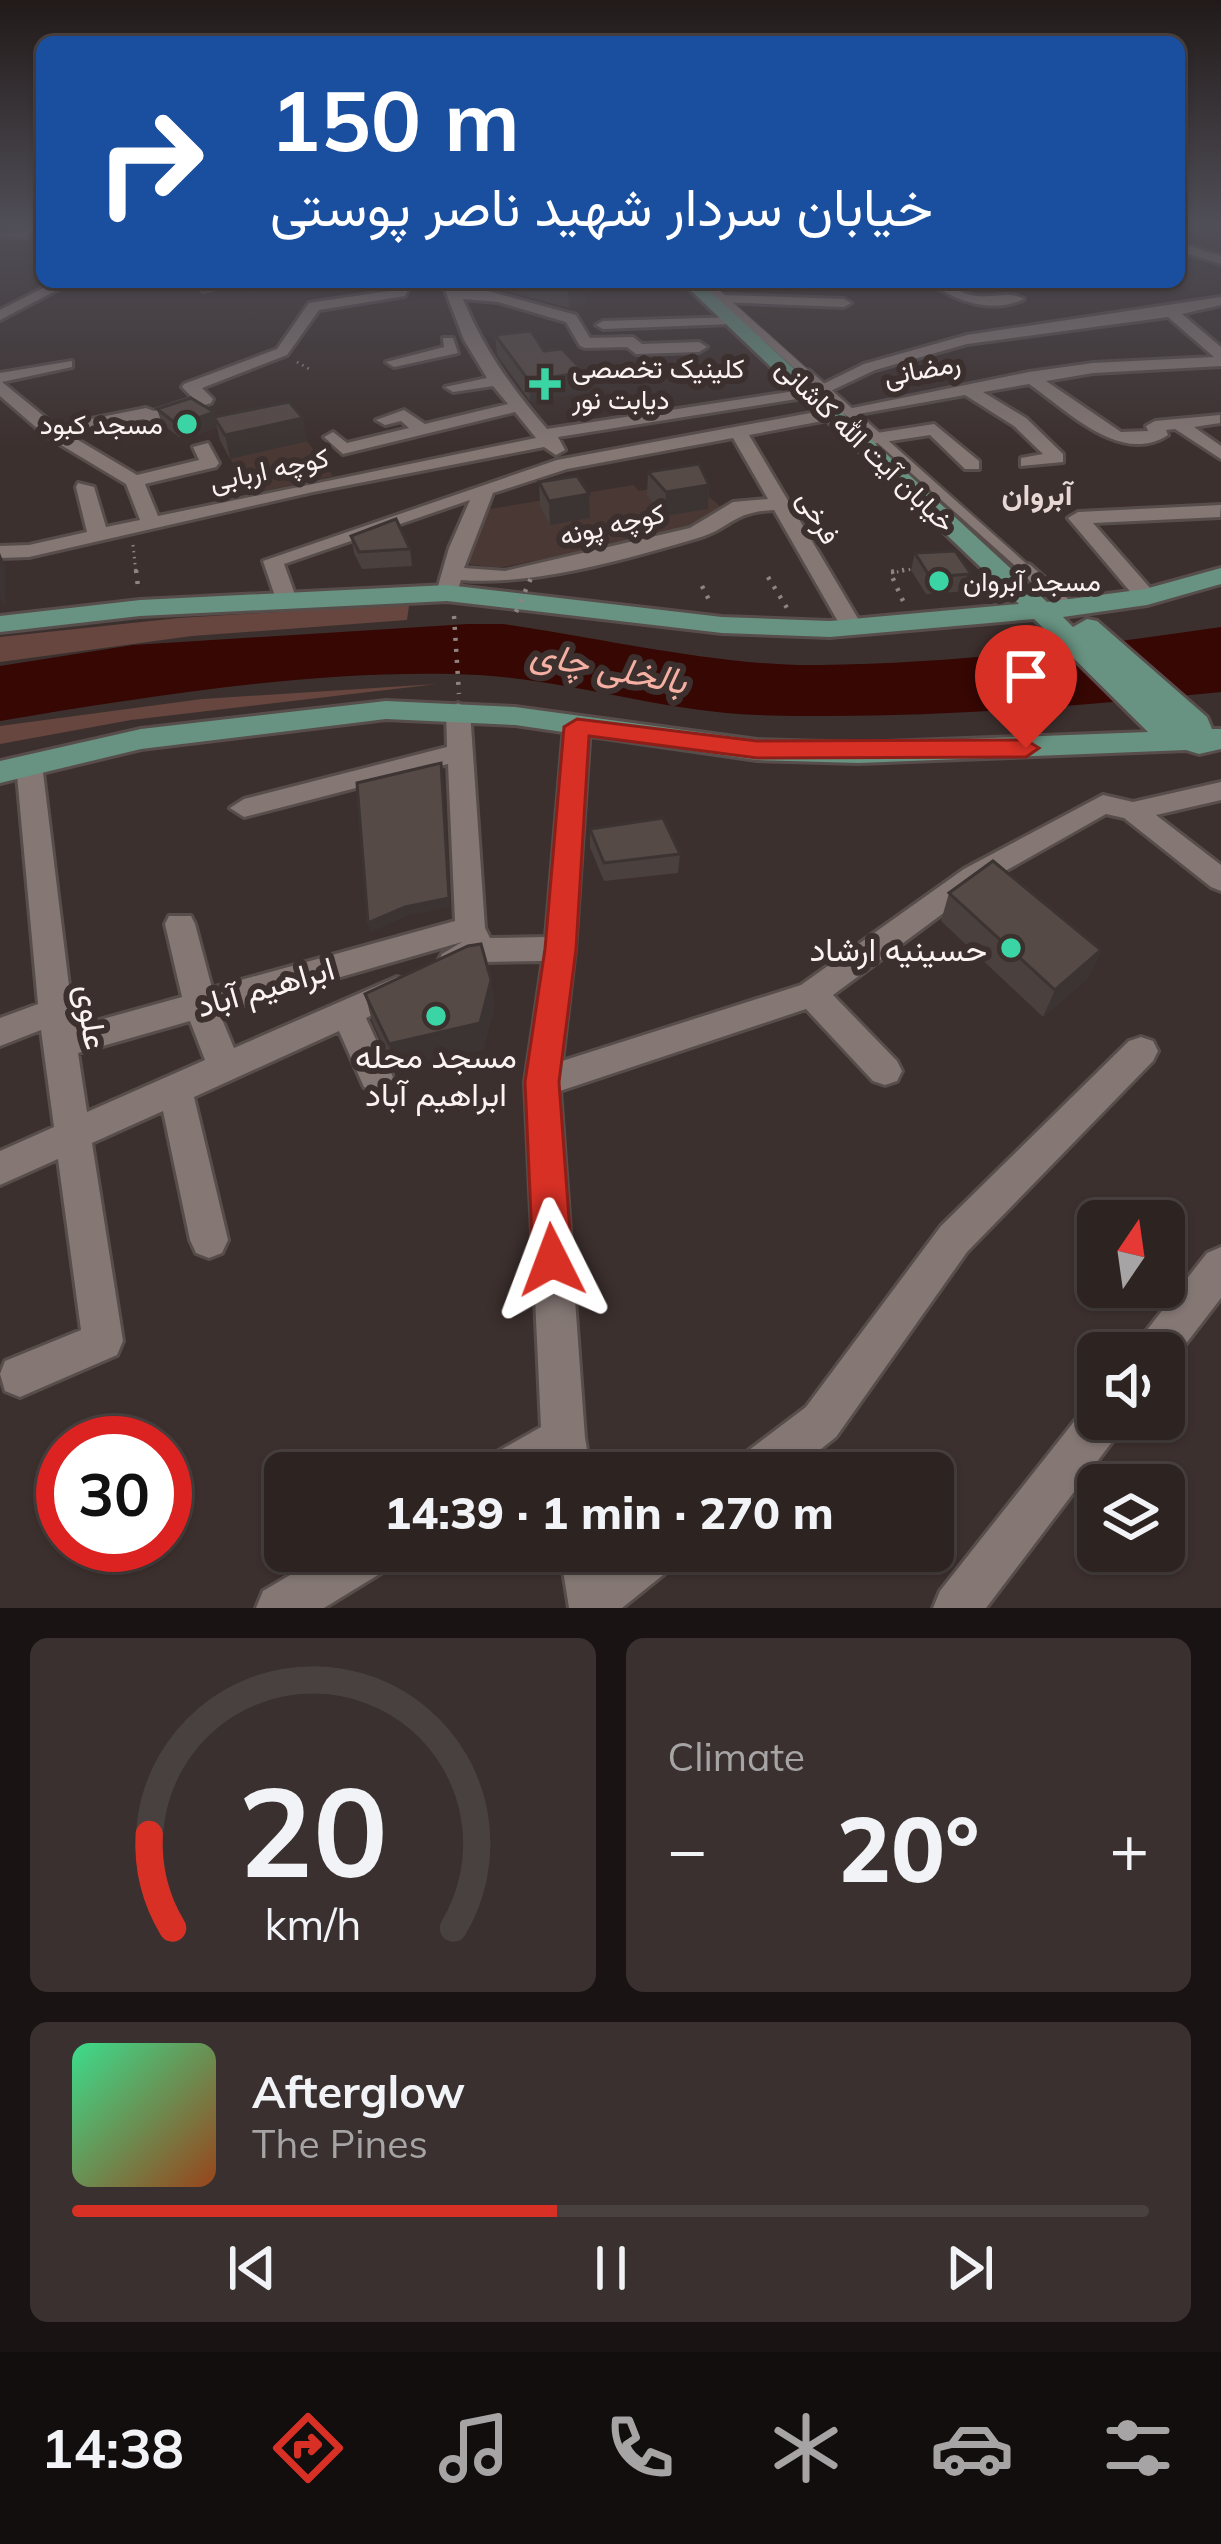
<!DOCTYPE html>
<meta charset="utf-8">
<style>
:root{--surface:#2d2422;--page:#39302f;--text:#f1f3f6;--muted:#a7a4a5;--line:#484140;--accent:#d93025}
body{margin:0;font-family:Mulish,Vazirmatn,sans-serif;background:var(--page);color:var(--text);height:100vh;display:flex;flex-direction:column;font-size:45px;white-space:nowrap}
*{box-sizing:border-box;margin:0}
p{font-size:39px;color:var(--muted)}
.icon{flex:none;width:66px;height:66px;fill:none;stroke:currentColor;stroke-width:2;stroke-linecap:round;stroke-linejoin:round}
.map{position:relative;height:1608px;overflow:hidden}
.panel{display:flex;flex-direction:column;gap:30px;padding:30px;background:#191413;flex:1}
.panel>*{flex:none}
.hud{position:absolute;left:36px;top:36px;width:1149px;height:252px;border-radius:18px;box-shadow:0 3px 9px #0004,0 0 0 3px var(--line);background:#1a4fa0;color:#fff;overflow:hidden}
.needle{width:78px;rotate:13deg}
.tools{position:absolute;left:1077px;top:1200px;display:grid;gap:24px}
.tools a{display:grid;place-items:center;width:108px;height:108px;border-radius:18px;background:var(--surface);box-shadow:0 3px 9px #0004,0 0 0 3px var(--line);font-size:60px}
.speed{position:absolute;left:36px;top:1416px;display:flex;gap:24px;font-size:60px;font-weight:700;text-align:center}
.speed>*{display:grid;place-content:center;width:156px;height:156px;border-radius:50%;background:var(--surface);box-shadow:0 3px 9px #0004,0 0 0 3px var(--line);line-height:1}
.speed .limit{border:18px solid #d22;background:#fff;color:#111}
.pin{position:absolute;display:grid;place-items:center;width:102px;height:102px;color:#fff;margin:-123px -51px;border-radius:50% 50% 50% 0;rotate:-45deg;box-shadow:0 0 12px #0007}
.pin .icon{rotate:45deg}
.me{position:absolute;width:132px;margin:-66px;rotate:357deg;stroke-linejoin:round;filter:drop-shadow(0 0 9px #0008)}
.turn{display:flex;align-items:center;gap:42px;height:252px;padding:0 36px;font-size:54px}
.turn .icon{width:156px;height:156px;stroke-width:2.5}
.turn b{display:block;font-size:84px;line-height:102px}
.big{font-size:90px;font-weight:800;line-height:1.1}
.panel .widget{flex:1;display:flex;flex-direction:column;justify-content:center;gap:18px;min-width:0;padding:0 42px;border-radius:18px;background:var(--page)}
.panel .dial{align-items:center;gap:0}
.dial svg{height:312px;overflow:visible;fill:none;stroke:var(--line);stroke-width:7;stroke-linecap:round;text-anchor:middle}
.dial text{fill:var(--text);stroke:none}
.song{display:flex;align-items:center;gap:36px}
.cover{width:144px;height:144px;border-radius:18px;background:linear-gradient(135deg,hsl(150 70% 55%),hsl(20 70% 35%))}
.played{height:12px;border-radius:6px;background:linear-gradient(90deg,var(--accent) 45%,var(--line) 45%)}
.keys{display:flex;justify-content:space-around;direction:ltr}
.heat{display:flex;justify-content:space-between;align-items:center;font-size:66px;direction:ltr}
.panel .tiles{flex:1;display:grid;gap:30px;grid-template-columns:1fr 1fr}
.widget:last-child{grid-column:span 2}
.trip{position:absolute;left:264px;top:1452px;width:690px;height:120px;border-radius:18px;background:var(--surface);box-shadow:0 3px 9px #0004,0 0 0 3px var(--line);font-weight:800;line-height:120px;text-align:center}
.menu{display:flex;height:192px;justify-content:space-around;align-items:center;background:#120e0e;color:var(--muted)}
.menu .icon{width:84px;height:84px}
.menu .on{color:var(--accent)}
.menu b{font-size:54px;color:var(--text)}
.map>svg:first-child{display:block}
.built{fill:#4a3834}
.green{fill:#67463f}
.water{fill:#360703}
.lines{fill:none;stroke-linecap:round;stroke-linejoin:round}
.service-far2-casing{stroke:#574d4b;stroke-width:10}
.service-far1-casing{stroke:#574d4b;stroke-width:14}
.service-casing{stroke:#574d4b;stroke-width:18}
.minor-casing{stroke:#574d4b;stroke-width:6}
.secondary-casing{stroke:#574d4b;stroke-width:6}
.path-far1{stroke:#8e8482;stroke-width:3;stroke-dasharray:1.5 4.5;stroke-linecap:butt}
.path{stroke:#8e8482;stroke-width:4.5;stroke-dasharray:3 8;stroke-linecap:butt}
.service-far2{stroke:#847774;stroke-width:8}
.service-far1{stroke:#847774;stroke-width:9}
.service{stroke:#847774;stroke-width:12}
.minor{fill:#847774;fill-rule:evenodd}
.secondary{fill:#689281;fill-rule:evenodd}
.path-bridge{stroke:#8e8482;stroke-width:4.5;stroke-dasharray:3 8;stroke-linecap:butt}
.wall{fill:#4a403d}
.shaded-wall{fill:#3c3432}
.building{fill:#564a47;stroke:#3c3432;stroke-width:3}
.route{fill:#d93025;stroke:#8d1f18;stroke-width:3}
.poi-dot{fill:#3ad4a5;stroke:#3c302e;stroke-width:4.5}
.labels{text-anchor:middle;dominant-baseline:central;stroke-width:12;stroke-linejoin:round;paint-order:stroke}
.far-poi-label{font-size:27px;fill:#faf3f1;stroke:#3c302e;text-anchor:start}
.far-street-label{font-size:27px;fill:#faf3f1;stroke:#3c302e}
.far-neighbourhood-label{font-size:30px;font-weight:bold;fill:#e7d8d5;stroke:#3c302e}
.poi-label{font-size:33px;fill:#faf3f1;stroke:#3c302e;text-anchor:end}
.street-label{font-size:33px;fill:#faf3f1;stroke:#3c302e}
.water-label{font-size:36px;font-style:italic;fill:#f5b0a3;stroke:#3c302e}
</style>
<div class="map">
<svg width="1221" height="1608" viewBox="0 0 1221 1608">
<rect width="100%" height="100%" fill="#3c302e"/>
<g class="built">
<polygon points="294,424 333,476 250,494 220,440"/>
<polygon points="692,482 722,508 692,530 498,568 461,563 485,510 633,485 639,491"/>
</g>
<g class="green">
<polygon points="374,606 409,606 407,620 192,636 0,662 0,637 179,618"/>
<polygon points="437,684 131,720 0,744 0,726 202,699"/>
</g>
<path class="water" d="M468 624H503C601 638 723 667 820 665 954 664 1089 646 1221 627V692C1069 707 911 720 758 715 664 712 573 681 479 675 330 667 148 696 0 721V666L133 645Z"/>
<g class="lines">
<defs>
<polyline id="service-far2" points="704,282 810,377"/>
<polyline id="service-far1" points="807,374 1030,573"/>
<polyline id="service" points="1027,570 1069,608"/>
<g id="minor">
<polygon points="31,230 27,237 0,236"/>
<polygon points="1179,243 1221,256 1221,264 1179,251"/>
<polygon points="55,282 72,282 0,320 0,310"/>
<polygon points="202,282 216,282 215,288 203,291"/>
<path d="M398 282H412L405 296 319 310 287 355 202 388 213 399 211 403 153 422 143 419 68 434 137 475 199 460 193 447 208 443 219 463 216 467 145 484 158 516 536 438 515 412 343 454 324 437 333 432 347 443 409 428 401 421 385 425 376 420 404 410 425 424 508 404 493 386 453 392 445 387 487 378 464 340 442 282H456L459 291H488L576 315 590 338 633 337 642 344 699 342 707 347 699 352 636 354 627 347 585 348 580 346 566 322 498 302 463 299C484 350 512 388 547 429L815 388 864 364 967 335 1221 297V305L1182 314 1221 347V366L1093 373 1046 381 1121 432 1148 431 1146 426 1155 421 1220 415V423L1194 427 1221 446V459L1175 429 1166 430 1168 435C1120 466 1067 410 1029 384L983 392 1026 418 1063 454V462L1021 466V458L1043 454 1014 426 965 395 847 416 838 411 1029 372 1093 363 1214 357 1168 317 967 344 875 370 822 395 558 437 565 450 556 455 544 447 313 492 29 557 0 558V546L29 545 87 532 76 487 78 483 94 487 106 527 140 520 126 484 46 436 0 396V373L72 361V367L2 382 56 426 146 408 154 411 193 398 182 387 184 384 277 349 309 303 395 290Z"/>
<path d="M930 282C949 282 959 294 976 296 993 298 1010 291 1024 299 994 314 955 302 930 282Z"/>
<polygon points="723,295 844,299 851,303 844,307 718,302 716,299"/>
<polygon points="737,317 737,323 732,324 603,329 596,325 603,321"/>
<polygon points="443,338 453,338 458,353 394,367 386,362 444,347"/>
<path d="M832 409 838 410V418L749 435 863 627 860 632H844L774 510C731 512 732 528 698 538 626 559 535 586 461 580L455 598 447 599 436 593 449 548 470 500 284 564 297 600 294 605H278L263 561 557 460ZM733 438 768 499 733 502 690 528 505 571 464 568 493 493 567 469Z"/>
<polygon points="934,424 979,461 979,469 965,469 930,435 864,445 855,440 864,435"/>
<polygon points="1221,505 1220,517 1093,523 1158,597 1147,604 1139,602 1068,518 1078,512"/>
<path d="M458 703 470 711 485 928 490 938 546 937 564 727 577 719 590 727 575 949 562 1061 801 985 964 869 1103 795 1133 802 1221 782V800L1156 815 1221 865V891L1211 887 1124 818 1106 814 984 883 833 995 897 1061 902 1071 897 1081 885 1085 873 1081 806 1009 560 1091 585 1438 591 1473H482L488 1457 541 1427 525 1082 543 961 485 962 453 975 442 972 437 963 442 954 462 942 219 1012 234 1048 397 977 408 981 413 990 408 999 366 1018 393 1077 388 1087 376 1092 364 1087 339 1031 194 1097 228 1240 222 1253 209 1258 196 1253 190 1240 163 1111 92 1143 123 1341 117 1355 20 1397 5 1391 0 1374 5 1361 81 1330 58 1159 0 1185V1151L54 1127 41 1030 0 1046V1018L38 1004 16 764 20 758H38L42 764 74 1027 182 997 165 924 169 916H191L195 924 212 988 455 921 448 764 244 817 230 808 244 799 447 747 446 711ZM190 1021 205 1060 87 1112 78 1053Z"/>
<polygon points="1141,1037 1153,1041 1158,1051 1153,1061 967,1252 836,1437 791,1473 734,1473 740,1457 806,1407 941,1226 1129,1041"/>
<polygon points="1221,1247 1221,1298 1168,1367 1164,1369 1164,1353 1134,1353 1140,1339 1207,1253"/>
<polygon points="1098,1400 1098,1419 1124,1419 1118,1434 986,1608 933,1608 940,1591 1088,1404"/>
<polygon points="331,1551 398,1551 391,1567 324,1608 256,1608 263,1591"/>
<polygon points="560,1551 606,1551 608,1560 620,1551 680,1551 673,1567 622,1608 569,1608"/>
</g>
<polygon id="secondary" points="682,282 700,282 1047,602 1145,589 1221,568 1221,584 1147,605 1063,617 1073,627 1087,619 1097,621 1207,717 1212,729 1221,729 1221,749 1199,754 1186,750 859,763 757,760 515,725 386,719 141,749 0,783 0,761 141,729 386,701 515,707 757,740 859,743 1148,732 1034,619 830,637 722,633 447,601 140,616 0,632 0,616 140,600 447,585 722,617 830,621 1019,604"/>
</defs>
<use href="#service-far2" class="service-far2-casing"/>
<use href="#service-far1" class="service-far1-casing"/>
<use href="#service" class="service-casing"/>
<use href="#minor" class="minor-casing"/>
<use href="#secondary" class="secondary-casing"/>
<g class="path-far1">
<polyline points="297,362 309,369"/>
<polyline points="133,545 136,573"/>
<polyline points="891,573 913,569"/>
</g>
<g class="path">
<polyline points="136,570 138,587"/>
<polyline points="768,577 787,608"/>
<polyline points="702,586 710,602"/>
<polyline points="903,601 890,572 904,570"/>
<polyline points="454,616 459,694"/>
</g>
<use href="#service-far2" class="service-far2"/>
<use href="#service-far1" class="service-far1"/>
<use href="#service" class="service"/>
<use href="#minor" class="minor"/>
<use href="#secondary" class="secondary"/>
<polyline class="path-bridge" points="516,612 531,578"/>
</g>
<g class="wall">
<polygon points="504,282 585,282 586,302 569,308 504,291"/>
<polygon points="495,335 544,351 584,392 530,401 497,355"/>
<polygon points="157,409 214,412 215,417 308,441 230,459 220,440 217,427 194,436 179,437 162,424"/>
<polygon points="648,472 709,485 708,509 665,516 647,496"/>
<polygon points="539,482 589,494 590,518 550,525 540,506"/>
<polygon points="351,536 410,549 412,566 362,569 354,553"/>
<polygon points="915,553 971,574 967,591 926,594 911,570"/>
<polygon points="590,829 680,854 678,873 604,881 590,847"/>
<polygon points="949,893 1101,950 1088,978 1043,1017 941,921"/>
<polygon points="491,980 494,1007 483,1049 395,1071 372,1021 365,994"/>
</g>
<g class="shaded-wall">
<polygon points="585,282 586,302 569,308 568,288"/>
<polygon points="584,372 584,392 530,401 529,381"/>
<polygon points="214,412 217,427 194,436 190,421"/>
<polygon points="303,418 308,441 230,459 225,435"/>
<polygon points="709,485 708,509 665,516 666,492"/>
<polygon points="589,494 590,518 550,525 549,501"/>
<polygon points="0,553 5,566 5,608 0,597"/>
<polygon points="442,772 450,907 407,916 370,933 368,923"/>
<polygon points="1101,950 1088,978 1043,1017 1055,990"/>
<polygon points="491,980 494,1007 483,1049 395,1071 389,1044"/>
</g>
<g class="building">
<polygon points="545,282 585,282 568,288"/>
<polygon points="531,331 544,351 562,349 584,372 529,381 495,335"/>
<polygon points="191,398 214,412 190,421 174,422 157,409"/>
<polygon points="289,402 303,418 225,435 214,417"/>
<polygon points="699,464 709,485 666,492 648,472"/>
<polygon points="577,476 589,494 549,501 539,482"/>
<polygon points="396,519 410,549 359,552 351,536"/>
<polygon points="955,551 971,574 930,577 915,553"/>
<polygon points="441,763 449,898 405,907 368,923 357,783"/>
<polygon points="663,818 680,854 604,863 590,829"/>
<polygon points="993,861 1101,950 1055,990 949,893"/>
<polygon points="481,944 491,980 480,1023 389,1044 365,994 468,946"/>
</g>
<linearGradient id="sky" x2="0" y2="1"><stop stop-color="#211a19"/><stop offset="0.5" stop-color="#504e57"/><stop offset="1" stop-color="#504e57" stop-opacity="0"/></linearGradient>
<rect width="1221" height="450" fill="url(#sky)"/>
<polygon class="route" points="577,719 757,741 1026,740 1039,748 1026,757 757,758 589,736 576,949 559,1082 572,1260 566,1273 552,1279 539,1273 533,1260 525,1082 545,949 564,727"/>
<g class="poi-dot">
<path d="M539 366h12v12h12v12h-12v12h-12v-12h-12v-12h12z"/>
<circle cx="187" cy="424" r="12"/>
<circle cx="939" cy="581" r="12"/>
<circle cx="1011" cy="948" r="12"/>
<circle cx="436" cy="1016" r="12"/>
</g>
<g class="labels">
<g class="far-poi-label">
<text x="572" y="368">کلینیک تخصصی<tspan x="572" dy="31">دیابت نور</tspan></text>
<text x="163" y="424" text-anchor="end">مسجد کبود</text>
<text x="963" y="581">مسجد آبروان</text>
</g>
<g class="far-street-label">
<text transform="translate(922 369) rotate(-11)">رمضانی</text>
<text transform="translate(866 445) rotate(44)">خیابان آیت الله کاشانی</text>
<text transform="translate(269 469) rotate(-12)">کوچه اربابی</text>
<text transform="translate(819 517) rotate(60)">فرخی</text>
<text transform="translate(612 524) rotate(-13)">کوچه پونه</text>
</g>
<g class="far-neighbourhood-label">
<text x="1037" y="494">آبروان</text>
</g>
<g class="poi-label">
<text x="987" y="948">حسینیه ارشاد</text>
<text x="436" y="1055" text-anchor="middle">مسجد محله<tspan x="436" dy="38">ابراهیم آباد</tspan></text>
</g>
<g class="street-label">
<text transform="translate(265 986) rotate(-16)">ابراهیم آباد</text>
<text transform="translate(93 1017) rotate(82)">علوی</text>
</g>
<g class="water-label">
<text transform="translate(609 666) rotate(11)">بالخلی چای</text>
</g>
</g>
</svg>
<div class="tools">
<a><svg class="needle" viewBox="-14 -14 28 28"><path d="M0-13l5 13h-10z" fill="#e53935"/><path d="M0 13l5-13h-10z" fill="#a7a4a5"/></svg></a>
<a><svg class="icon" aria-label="sound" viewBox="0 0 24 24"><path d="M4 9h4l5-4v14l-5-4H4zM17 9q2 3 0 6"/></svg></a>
<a><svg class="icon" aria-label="layers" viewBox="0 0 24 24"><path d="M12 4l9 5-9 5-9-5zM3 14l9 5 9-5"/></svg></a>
</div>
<div class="speed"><div class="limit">30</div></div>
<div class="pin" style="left:1026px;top:748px;background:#d93025"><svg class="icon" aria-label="arrive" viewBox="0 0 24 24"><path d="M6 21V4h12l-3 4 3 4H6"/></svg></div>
<svg class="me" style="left:552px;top:1260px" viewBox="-20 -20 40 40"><path d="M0-17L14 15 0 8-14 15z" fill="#d93025" stroke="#fff" stroke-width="4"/></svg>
<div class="trip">14:39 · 1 min · 270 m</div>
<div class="hud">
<div class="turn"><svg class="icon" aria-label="right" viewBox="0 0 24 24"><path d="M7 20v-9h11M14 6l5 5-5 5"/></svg><div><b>150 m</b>خیابان سردار شهید ناصر پوستی</div></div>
</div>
</div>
<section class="panel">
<div class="tiles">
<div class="widget dial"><svg viewBox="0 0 100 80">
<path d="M14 69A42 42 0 1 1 86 69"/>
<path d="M14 69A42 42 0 0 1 8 45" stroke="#d93025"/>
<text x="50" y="56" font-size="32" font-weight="700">20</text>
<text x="50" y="72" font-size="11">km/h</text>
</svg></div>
<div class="widget"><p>Climate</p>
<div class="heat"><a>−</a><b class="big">20°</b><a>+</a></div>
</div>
<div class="widget">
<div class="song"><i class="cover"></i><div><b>Afterglow</b><p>The Pines</p></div></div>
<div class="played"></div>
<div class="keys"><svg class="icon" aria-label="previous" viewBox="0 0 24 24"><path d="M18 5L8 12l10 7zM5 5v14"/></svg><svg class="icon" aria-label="pause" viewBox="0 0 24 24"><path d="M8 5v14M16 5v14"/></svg><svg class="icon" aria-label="next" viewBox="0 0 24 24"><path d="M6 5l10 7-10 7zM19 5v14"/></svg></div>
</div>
</div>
</section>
<nav class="menu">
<b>14:38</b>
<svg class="icon on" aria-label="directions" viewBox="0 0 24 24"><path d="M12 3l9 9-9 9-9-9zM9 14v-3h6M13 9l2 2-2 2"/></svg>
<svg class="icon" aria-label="music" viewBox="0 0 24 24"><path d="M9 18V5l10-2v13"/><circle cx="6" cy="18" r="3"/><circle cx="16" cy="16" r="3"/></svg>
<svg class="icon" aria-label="phone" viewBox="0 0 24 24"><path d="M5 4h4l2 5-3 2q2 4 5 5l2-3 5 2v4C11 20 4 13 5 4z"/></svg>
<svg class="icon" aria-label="climate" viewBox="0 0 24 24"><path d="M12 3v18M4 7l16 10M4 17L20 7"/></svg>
<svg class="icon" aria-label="car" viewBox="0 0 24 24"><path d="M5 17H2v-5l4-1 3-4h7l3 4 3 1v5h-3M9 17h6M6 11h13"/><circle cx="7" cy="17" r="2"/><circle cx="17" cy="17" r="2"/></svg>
<svg class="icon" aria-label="filters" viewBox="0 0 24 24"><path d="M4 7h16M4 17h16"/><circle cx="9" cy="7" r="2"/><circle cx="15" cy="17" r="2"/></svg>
</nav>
